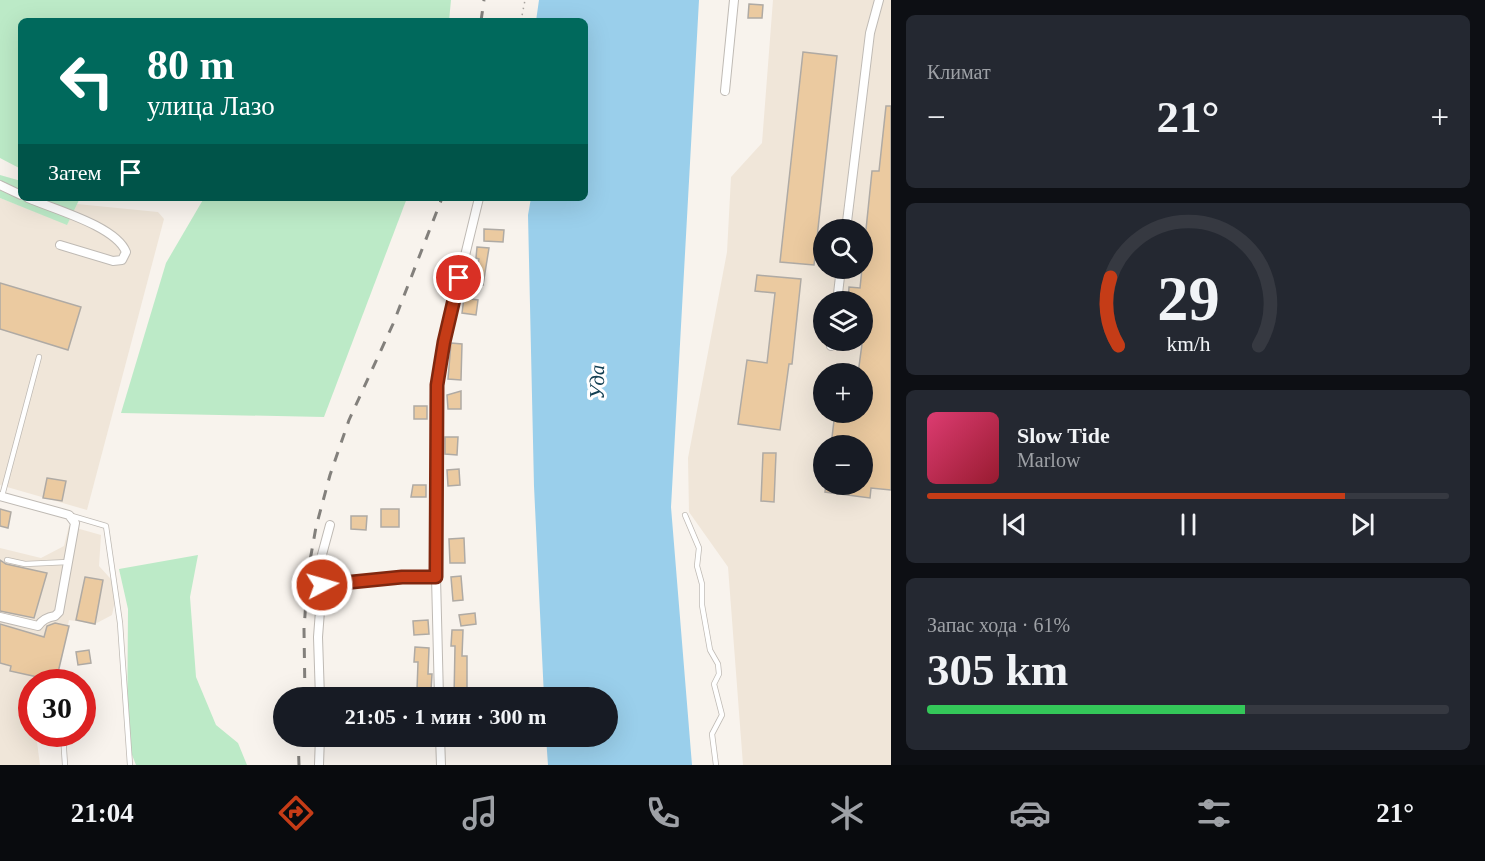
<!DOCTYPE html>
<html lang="ru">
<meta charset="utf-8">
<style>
:root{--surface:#171b24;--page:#242831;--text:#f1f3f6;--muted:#9ea1a6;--line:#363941;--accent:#c53c17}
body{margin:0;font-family:"Times New Roman",serif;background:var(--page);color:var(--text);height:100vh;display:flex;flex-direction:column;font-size:22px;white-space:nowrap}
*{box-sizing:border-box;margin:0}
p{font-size:20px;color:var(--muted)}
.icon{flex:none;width:33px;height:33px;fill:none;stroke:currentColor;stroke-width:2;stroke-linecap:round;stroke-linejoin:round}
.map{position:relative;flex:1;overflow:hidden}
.side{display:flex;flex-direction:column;gap:15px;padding:15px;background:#0d0f14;width:594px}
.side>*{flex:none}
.hud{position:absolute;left:18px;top:18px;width:570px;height:183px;border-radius:9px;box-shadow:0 6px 24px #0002;background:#00695c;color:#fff;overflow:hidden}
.fabs{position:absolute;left:813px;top:219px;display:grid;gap:12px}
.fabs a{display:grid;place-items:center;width:60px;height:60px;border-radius:50%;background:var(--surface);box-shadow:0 6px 24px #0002;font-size:30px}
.speed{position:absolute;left:18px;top:669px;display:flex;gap:12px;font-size:30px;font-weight:700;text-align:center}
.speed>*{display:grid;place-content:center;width:78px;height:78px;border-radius:50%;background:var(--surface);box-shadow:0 6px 24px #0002;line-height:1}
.speed .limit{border:9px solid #d22;background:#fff;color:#111}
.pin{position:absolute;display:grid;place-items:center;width:51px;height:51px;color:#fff;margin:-26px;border:3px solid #fff;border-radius:50%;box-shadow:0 2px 6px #0007}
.me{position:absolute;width:66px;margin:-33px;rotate:84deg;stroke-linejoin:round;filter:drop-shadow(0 0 4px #0008)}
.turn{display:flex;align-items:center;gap:21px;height:126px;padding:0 30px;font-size:27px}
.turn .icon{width:78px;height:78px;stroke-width:2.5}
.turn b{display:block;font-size:42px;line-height:51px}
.then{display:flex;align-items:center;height:57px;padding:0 30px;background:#0003;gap:12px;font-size:22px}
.big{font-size:45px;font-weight:600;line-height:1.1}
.side .widget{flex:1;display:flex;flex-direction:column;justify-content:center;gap:9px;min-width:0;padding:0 21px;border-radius:9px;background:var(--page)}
.side .dial{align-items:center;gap:0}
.dial svg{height:156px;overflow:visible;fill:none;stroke:var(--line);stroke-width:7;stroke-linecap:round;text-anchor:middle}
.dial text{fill:var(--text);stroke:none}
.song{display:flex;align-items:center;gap:18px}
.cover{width:72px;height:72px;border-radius:9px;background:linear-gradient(135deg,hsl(340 70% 55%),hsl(350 70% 35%))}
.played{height:6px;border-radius:3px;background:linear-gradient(90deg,var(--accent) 80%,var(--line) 80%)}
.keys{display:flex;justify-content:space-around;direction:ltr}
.heat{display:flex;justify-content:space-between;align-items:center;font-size:33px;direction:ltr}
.charge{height:9px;border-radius:4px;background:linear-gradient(90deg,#34c759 61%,var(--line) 0)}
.trip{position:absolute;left:273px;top:687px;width:345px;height:60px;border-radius:30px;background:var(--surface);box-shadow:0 6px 24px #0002;font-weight:600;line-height:60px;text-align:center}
.tabs{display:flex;height:96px;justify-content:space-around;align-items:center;background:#090b0e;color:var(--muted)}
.tabs .icon{width:42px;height:42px}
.tabs .active{color:var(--accent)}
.tabs b{font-size:27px;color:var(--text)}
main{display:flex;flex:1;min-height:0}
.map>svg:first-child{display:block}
.built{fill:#f0e6d9;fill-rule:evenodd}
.green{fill:#bceac7}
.water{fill:#9acfeb}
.building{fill:#ebcaa0;stroke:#afaaa4;stroke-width:1.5}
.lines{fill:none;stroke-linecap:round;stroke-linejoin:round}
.lane-casing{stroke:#bfbab4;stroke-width:6}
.street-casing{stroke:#bfbab4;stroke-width:10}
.path{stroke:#a9a5a0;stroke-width:1.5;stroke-dasharray:1.5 4.5;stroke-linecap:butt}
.lane{stroke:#fff;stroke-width:4.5}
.street{stroke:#fff;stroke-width:8}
.rail{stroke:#83807c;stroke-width:3;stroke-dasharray:10 10;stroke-linecap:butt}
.route-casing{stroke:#80270f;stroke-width:15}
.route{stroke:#c53c17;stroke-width:10}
.labels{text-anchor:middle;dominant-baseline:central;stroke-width:6;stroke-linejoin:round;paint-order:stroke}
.water-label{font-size:21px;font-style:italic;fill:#134053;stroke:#fff}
</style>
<main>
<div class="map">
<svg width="891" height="765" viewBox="0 0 891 765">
<rect width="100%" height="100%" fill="#f8f3ed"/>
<g class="built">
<path d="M773 0H891V765H743L728 567 689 512 688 458 727 252 731 177 762 143ZM824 230H862V268H824ZM824 302H862V340H824ZM824 374H862V412H824ZM824 446H862V484H824Z"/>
<polygon points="0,198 67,224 77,204 158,212 164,219 87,510 0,485"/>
<polygon points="69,526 101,535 99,566 118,587 112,615 95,624 69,620 56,681 46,679 46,682 32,682 32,734 36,734 40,765 0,765 0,548 41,558 64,546"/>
</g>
<g class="green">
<polygon points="0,0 451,0 449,21 21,21 21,169 0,158"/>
<polygon points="0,175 21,181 21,198 80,198 67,225 0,198"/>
<polygon points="204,198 407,198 324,417 121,413 166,263"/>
<polygon points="198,555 190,597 196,677 216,725 238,743 247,765 136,765 127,742 128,609 119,569"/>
</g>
<polygon class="water" points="539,0 699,0 671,507 692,765 548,765 546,737 608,736 608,698 544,697 534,486 528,215 531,198 585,198 585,21 536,21"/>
<g class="building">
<polygon points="749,4 763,5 762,18 748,18"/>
<polygon points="803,52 837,56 814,265 780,262"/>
<polygon points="886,106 891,106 891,490 871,488 870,498 825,492 826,484 862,484 862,446 831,446 835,412 862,412 862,374 858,374 866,314 862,313 862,302 848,302 849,287 860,288 872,171 879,171"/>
<polygon points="484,229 504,230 503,242 484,241"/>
<polygon points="477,247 489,248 483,285 474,283 479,259 476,258"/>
<polygon points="757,275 801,279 792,364 789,364 780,430 738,424 747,360 767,363 775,293 755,291"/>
<polygon points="0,283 81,307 68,350 0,329"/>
<polygon points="464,298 478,300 476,315 462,313"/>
<polygon points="451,343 462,344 461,380 448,379"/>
<polygon points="461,391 461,409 448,409 447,395"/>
<rect x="414" y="406" width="13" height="13"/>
<polygon points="445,437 458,437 457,455 445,454"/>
<polygon points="763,453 776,453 774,502 761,501"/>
<polygon points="459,469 460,485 448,486 447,470"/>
<polygon points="47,478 66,481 62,501 43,498"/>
<polygon points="413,485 426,485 426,497 411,497"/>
<polygon points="0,509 11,512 8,528 0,526"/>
<rect x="381" y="509" width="18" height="18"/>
<polygon points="351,516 367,516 366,530 351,529"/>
<polygon points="464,538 465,563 450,563 449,539"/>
<polygon points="0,560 6,564 47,573 34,618 0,611"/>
<polygon points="461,576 463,600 453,601 451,577"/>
<polygon points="85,577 103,580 95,624 76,620"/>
<polygon points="475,613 476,624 461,626 459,615"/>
<polygon points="428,620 429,634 414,635 413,621"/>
<polygon points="55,623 69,626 56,681 10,671 11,666 0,663 0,624 44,637 47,626"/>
<polygon points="452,630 463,630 462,656 467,656 467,698 454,698 455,646 451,646"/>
<polygon points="415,647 429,648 428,674 432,674 431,690 417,690 418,662 414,662"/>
<polygon points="89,650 91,663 78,665 76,652"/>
</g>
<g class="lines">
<defs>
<g id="lane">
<polyline points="2,496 39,357"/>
<polyline points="685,515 699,548 697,566 702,584 702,605 710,650 718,664 719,674 714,684 722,715 712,734 716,765"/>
<polyline points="72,516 106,526 120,623 130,765"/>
<polyline points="7,560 25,564 68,562"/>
<polyline points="63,734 65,765"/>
</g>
<g id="street">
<polyline points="725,91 734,0"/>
<polyline points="0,185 21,195"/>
<path d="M28 198C53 209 116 226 126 252L122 260 113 261 60 245"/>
<polyline points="846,230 870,33 879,0"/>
<polyline points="837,302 841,268"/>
<polyline points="831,346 832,340"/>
<path d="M0 496 69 515 75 523 59 612 55 616C48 617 42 620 38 626L0 617"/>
<polyline points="322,585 403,577 436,577"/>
<polyline points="320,698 318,637 322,585 320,562 330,525"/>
<polyline points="439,698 436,577 437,385 444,342 479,198"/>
<polyline points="440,736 441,765"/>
<polyline points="319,765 320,736"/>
</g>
</defs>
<use href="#lane" class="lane-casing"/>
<use href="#street" class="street-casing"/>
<polyline class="path" points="521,21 525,0"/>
<use href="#lane" class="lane"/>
<use href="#street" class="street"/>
<g class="rail">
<polyline points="481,21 484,0"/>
<polyline points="305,698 304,629 308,572 316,527 330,475 349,420 393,324 442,198"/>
<polyline points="298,736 299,765"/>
</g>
</g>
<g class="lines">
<defs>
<polyline id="route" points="322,585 402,577 436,577 437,385 444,342 459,278"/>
</defs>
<use href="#route" class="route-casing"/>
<use href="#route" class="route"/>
</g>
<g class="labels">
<g class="water-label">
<text transform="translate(597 382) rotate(-89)">Уда</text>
</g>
</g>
</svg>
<div class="fabs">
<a><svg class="icon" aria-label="search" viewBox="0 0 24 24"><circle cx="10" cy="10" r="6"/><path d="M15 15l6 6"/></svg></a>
<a><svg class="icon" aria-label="layers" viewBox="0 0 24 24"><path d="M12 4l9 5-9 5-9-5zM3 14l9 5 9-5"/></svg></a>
<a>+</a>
<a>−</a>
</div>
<div class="speed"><div class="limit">30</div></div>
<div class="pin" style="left:459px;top:278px;background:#d93025"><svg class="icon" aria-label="arrive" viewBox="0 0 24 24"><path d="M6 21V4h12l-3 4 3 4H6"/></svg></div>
<svg class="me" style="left:322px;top:585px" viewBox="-20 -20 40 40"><circle r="17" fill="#c53c17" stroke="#fff" stroke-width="3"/><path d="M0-11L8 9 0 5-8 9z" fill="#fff"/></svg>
<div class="trip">21:05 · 1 мин · 300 m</div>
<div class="hud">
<div class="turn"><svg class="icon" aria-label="left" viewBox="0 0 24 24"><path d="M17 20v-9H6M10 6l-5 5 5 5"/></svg><div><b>80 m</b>улица Лазо</div></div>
<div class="then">Затем<svg class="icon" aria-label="arrive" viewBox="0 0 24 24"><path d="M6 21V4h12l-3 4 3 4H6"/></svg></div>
</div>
</div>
<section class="side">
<div class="widget"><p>Климат</p>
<div class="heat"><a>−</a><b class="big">21°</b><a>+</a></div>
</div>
<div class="widget dial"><svg viewBox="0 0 100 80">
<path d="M14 69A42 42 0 1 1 86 69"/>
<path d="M14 69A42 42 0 0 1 10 34" stroke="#c53c17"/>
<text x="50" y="56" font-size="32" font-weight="700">29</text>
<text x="50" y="72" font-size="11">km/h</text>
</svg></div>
<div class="widget">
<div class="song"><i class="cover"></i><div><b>Slow Tide</b><p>Marlow</p></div></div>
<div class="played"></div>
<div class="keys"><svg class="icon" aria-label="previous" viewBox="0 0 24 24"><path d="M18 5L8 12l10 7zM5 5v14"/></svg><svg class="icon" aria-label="pause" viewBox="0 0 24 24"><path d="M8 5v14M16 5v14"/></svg><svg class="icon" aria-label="next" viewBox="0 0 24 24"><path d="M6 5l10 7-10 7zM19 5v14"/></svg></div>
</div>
<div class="widget"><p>Запас хода · 61%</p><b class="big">305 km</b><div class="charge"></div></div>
</section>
</main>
<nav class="tabs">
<b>21:04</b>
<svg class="icon active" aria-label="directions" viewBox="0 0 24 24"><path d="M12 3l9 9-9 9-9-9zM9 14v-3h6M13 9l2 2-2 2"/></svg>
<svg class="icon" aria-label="music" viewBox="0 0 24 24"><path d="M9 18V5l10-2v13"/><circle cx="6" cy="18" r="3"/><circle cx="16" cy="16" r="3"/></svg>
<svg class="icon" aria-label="phone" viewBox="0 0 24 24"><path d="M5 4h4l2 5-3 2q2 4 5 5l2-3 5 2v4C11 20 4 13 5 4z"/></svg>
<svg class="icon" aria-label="climate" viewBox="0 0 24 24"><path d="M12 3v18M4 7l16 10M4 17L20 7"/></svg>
<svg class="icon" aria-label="car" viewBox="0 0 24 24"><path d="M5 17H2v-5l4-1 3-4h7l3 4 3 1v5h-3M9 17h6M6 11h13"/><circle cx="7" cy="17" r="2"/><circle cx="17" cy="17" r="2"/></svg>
<svg class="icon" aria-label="filters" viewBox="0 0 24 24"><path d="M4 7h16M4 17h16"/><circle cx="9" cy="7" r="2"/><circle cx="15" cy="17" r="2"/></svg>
<b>21°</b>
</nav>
